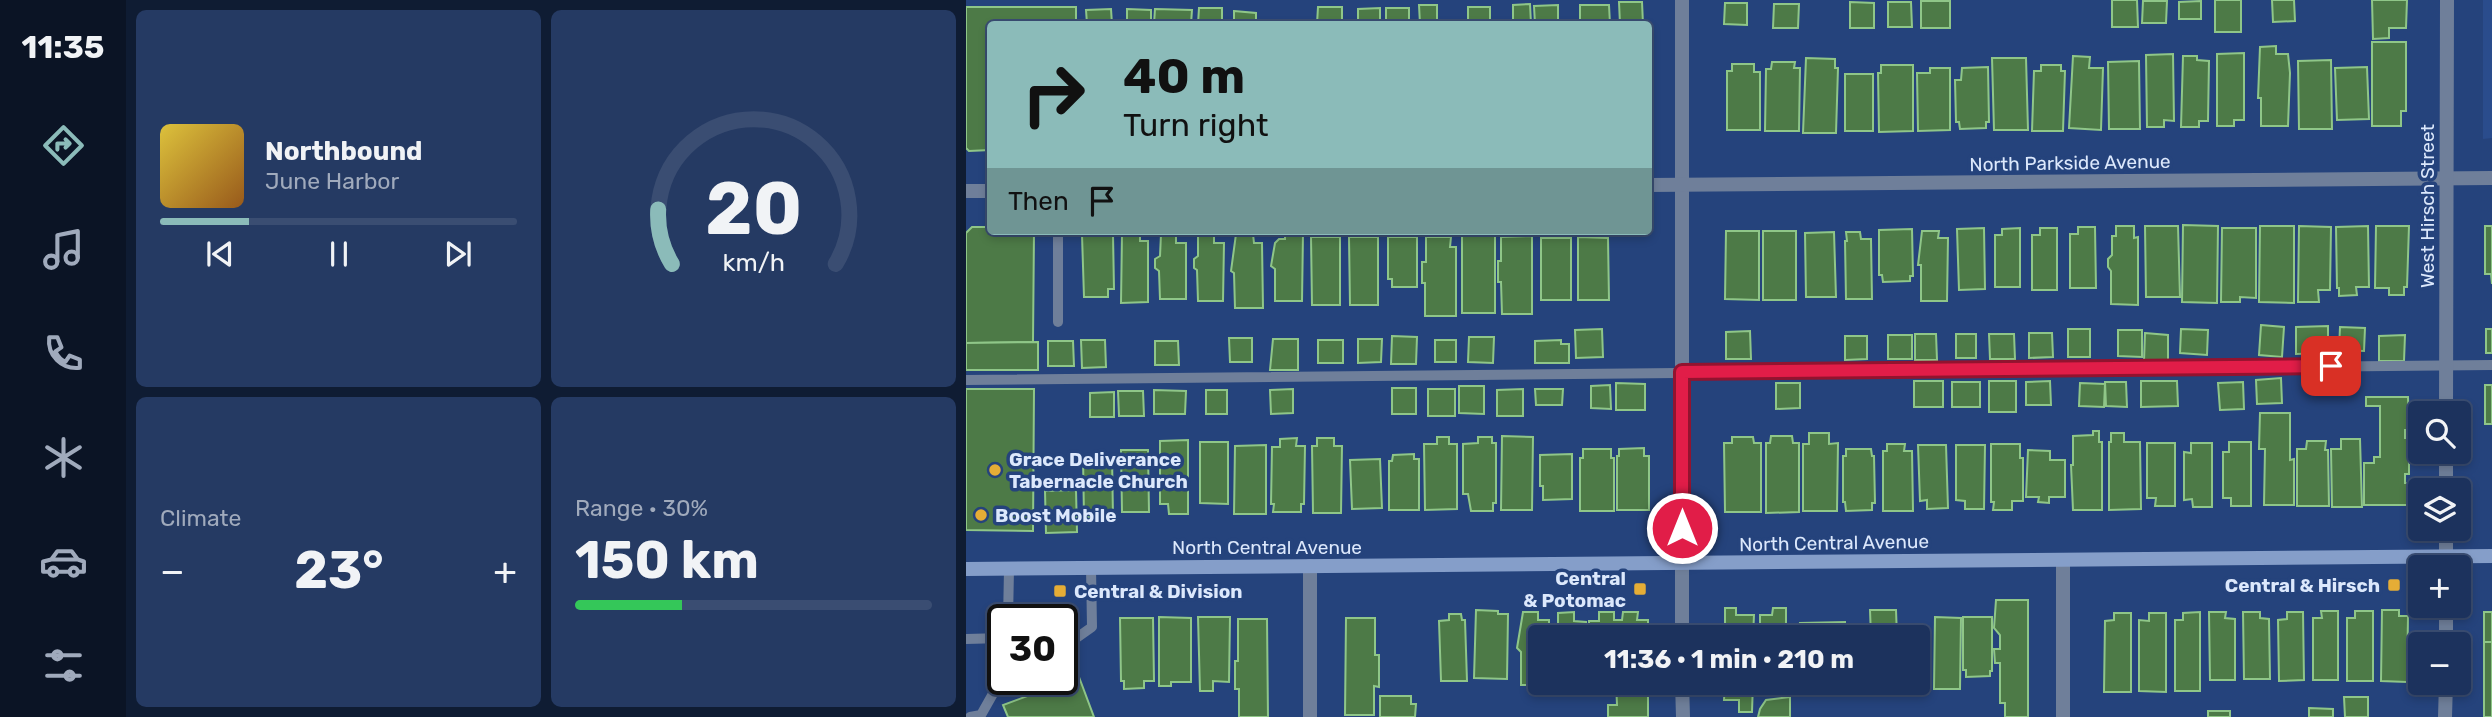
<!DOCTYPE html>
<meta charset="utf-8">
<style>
:root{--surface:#1c325d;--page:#253a63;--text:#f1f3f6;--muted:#a0aabc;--line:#3a4d72;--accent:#8bbbb9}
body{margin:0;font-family:Rubik,sans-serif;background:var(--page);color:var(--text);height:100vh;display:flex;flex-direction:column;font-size:26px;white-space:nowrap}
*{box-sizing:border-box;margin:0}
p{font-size:23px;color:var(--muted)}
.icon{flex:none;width:38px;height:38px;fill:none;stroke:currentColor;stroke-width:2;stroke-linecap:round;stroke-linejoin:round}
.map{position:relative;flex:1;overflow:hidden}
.drawer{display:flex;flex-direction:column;gap:10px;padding:10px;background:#0f1c33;width:840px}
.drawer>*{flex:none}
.banner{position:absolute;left:21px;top:21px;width:665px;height:214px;border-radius:7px;box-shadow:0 4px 10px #0003,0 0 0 2px var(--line);background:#8bbbb9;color:#111;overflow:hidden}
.controls{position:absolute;left:1442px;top:401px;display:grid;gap:14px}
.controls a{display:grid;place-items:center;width:63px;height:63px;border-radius:7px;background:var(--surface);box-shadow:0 4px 10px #0003,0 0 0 2px var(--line);font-size:35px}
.speed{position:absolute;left:21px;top:604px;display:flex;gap:14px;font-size:35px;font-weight:700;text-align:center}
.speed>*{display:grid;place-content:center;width:91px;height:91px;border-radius:50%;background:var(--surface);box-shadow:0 4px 10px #0003,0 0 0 2px var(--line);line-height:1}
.speed .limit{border:4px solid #111;border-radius:10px;background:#fff;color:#111}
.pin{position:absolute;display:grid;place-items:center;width:60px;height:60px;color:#fff;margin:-30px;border-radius:14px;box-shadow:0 4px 10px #0006}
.me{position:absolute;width:77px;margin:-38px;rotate:0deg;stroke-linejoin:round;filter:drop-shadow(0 0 5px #0008)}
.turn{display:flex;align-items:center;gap:24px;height:147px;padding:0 21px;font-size:32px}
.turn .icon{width:91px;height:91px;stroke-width:2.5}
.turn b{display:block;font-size:49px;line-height:60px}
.then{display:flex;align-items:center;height:66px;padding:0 21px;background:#0003;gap:14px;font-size:26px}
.big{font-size:52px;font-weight:700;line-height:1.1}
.drawer .tile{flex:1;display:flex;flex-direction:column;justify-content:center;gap:10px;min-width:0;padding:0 24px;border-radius:10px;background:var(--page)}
.drawer .dial{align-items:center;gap:0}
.dial svg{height:182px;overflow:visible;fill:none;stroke:var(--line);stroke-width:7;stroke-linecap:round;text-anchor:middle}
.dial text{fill:var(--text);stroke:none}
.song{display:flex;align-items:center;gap:21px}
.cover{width:84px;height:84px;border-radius:10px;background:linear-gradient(135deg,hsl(50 70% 55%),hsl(30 70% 35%))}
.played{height:7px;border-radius:4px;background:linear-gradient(90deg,var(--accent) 25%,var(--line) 25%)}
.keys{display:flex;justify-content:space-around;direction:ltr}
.heat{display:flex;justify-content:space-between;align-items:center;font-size:38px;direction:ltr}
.charge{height:10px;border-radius:5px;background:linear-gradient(90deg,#34c759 30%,var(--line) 0)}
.drawer .tiles{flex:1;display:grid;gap:10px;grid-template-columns:repeat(2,1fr)}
.trip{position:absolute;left:562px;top:625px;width:402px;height:70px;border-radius:7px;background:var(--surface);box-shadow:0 4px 10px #0003,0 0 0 2px var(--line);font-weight:700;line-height:70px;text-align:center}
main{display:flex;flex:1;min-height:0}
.dock{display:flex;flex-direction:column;width:126px;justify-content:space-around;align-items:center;background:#0b1425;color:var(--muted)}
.dock .icon{width:49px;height:49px}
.dock .on{color:var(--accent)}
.dock b{font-size:32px;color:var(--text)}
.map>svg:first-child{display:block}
.built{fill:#2a4c8c}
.building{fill:#4d7a47;stroke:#8fc688;stroke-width:2}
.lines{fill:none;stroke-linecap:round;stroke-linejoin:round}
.lane{stroke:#6f7f9a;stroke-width:10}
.street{stroke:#6f7f9a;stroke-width:14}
.secondary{stroke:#859ec9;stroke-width:14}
.route-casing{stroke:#92132f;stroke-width:18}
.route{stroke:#e11d48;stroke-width:12}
.poi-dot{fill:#e5ad36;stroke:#25437c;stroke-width:2.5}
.labels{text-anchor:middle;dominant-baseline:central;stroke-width:7;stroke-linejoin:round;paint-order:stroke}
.street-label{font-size:19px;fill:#dce8fc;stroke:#25437c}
.poi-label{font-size:19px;font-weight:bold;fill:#dce8fc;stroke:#25437c;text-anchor:start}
</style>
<main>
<nav class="dock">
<b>11:35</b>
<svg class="icon on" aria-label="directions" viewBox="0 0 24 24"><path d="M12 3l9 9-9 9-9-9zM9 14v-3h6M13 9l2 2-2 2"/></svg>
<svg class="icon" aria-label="music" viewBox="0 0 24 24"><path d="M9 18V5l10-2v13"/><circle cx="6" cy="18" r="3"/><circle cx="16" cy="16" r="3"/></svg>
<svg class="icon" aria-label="phone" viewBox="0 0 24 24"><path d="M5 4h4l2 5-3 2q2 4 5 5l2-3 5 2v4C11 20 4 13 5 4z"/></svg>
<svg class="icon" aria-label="climate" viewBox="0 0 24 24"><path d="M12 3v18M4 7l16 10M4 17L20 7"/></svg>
<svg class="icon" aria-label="car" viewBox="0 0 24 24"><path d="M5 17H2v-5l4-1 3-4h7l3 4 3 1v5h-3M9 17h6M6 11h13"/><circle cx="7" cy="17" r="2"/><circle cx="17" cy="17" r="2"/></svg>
<svg class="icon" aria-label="filters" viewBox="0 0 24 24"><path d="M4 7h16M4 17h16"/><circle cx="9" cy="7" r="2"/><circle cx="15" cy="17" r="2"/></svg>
</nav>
<section class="drawer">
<div class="tiles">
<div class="tile">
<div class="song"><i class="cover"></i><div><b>Northbound</b><p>June Harbor</p></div></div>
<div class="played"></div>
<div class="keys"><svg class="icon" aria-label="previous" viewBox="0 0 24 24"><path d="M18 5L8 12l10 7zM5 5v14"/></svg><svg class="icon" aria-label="pause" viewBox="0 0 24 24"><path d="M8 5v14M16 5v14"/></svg><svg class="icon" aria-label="next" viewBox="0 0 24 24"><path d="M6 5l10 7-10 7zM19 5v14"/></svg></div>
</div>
<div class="tile dial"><svg viewBox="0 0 100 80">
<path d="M14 69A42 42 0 1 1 86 69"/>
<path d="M14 69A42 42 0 0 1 8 45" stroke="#8bbbb9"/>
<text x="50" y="56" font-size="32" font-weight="700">20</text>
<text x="50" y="72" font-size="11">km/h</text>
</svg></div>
<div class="tile"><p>Climate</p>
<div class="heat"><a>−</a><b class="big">23°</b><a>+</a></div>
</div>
<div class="tile"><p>Range · 30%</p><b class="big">150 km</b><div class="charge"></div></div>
</div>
</section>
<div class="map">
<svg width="1526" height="717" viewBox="0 0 1526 717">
<rect width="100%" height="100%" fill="#25437c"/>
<polygon class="built" points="1517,0 1526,0 1526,138 1517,139"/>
<g class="building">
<polygon points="1146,0 1171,0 1172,27 1146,27"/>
<rect x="1249" y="0" width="26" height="32"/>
<polygon points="1306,0 1328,0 1329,21 1307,22"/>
<polygon points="1406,0 1441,0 1440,28 1423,28 1423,38 1407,39"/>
<rect x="955" y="1" width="29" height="27"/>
<polygon points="1177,1 1201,1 1200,23 1176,23"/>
<polygon points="1235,1 1235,19 1213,19 1213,2"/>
<polygon points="653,2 676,2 677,24 654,24"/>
<polygon points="884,2 908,3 908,28 884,28"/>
<polygon points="922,2 945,2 946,27 922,27"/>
<polygon points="759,3 781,3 781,25 758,24"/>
<polygon points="564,4 565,24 547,24 547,5"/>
<polygon points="808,4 833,4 832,28 807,28"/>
<polygon points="453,5 471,5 471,24 454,24"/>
<polygon points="592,5 592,24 569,24 568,6"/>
<polygon points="614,5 643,5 644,24 614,24"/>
<polygon points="0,7 110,7 110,24 24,24 24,150 3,151 0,148"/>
<polygon points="352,7 376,7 376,24 351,24"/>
<rect x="502" y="7" width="22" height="17"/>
<polygon points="233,8 256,8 256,24 232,24"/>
<polygon points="414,8 414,24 392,24 392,9"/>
<rect x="420" y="8" width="23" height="16"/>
<polygon points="145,9 146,24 121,24 120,10"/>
<polygon points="161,9 185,10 185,24 161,24"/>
<polygon points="189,9 226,10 225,24 188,24"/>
<polygon points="268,11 290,13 290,24 268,24"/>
<polygon points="1406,42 1440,42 1440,111 1435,111 1435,126 1406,126"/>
<polygon points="1310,46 1310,54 1322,54 1324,73 1322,126 1295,126 1295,98 1292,98 1294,47"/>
<polygon points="1278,53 1278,120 1268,120 1268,126 1251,126 1251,54"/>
<polygon points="1207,54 1208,121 1198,120 1198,127 1181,127 1180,55"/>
<polygon points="1107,56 1124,57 1123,68 1137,68 1135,130 1103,128"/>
<polygon points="1217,56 1231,56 1231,60 1243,61 1242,121 1233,121 1233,127 1215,127"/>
<polygon points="840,58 869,59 869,68 872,68 870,133 837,133"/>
<polygon points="1026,58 1060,58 1062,130 1028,130"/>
<polygon points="1365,60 1366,129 1333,129 1332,61"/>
<polygon points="1173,61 1174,129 1143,129 1142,62"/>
<polygon points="806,62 829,62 828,68 834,68 833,131 799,131 800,69 805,69"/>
<polygon points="766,64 788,64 788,72 794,72 794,130 761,130 761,71 766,71"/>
<polygon points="915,65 947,65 947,131 913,132 912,73 915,73"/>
<polygon points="1075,65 1095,65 1095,71 1099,71 1097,131 1066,131 1068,71 1075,71"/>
<polygon points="1022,67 1023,122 1020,122 1020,128 994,129 993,122 990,122 989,80 995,80 996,68"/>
<polygon points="1401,67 1403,119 1371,120 1369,68"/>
<polygon points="964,68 984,68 984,130 952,131 951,73 964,73"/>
<rect x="879" y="74" width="28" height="57"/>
<polygon points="1217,225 1252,226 1251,303 1216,302"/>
<polygon points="1150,226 1168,226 1168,238 1172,237 1172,305 1145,304 1145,271 1142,267 1142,259 1146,255 1146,236 1150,236"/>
<polygon points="1179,226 1212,226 1214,297 1180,297"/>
<polygon points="1294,226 1328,226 1328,303 1293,302"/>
<polygon points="1333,226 1365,227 1364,290 1352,290 1353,302 1332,302"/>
<polygon points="1402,226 1403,287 1390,287 1391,295 1373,296 1373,288 1371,288 1370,227"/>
<polygon points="1410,226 1443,226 1441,287 1438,287 1438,295 1423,295 1423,288 1409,288"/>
<polygon points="1519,226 1526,226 1526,284 1525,274 1519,274"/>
<polygon points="6,227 24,227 24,231 68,231 67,342 0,343 0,233"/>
<polygon points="1112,227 1129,227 1130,288 1104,288 1104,234 1112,234"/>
<polygon points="1018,228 1019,289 993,290 991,229"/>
<polygon points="1054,228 1054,287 1029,287 1029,235 1036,235 1036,229"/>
<polygon points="1074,228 1091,228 1091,290 1066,290 1066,235 1074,235"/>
<polygon points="1256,228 1290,228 1290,298 1274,297 1274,302 1255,302"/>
<polygon points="946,229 947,276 944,276 944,281 917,282 916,275 913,275 913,230"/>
<polygon points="760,231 793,231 793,300 759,299"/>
<rect x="797" y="231" width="33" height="69"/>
<polygon points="956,231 973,231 972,238 982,238 981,301 955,301 955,265 952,265"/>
<polygon points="868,232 870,297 840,297 839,233"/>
<polygon points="880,232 894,232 895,239 905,239 906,299 880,299 879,241 881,241"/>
<polygon points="337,233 336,301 309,301 309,269 305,266 309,243 313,239 319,239 319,234"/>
<polygon points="156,234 174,234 174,241 182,241 182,302 155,303"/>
<polygon points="195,234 210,234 210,243 220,243 220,299 194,299 193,271 189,268 189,259 194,256"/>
<polygon points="232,234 248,234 248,243 258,243 257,301 232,301 231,270 228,268 228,259 232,256"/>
<polygon points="270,234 287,234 288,243 296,243 297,308 269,308 268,273 265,271"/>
<polygon points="116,235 147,235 148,289 142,289 142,297 118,297"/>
<rect x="496" y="236" width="33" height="77"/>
<polygon points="566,236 566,314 536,314 535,282 532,282 532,261 535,261 535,237"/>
<polygon points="345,237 374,237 374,305 346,305"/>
<polygon points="383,237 412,237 412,305 384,305"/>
<polygon points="422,237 451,237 451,287 426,287 426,279 422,279"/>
<polygon points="460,237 485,237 484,247 490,247 490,316 459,316 459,283 456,283 456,262 460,262"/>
<polygon points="612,237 642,238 643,300 612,300"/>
<rect x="575" y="238" width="30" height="62"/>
<polygon points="1295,325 1318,327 1316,357 1293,355"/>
<polygon points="1362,326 1362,353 1330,354 1330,327"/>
<polygon points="1374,327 1399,328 1398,351 1373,350"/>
<polygon points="636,329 637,357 610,358 609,330"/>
<rect x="1102" y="329" width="22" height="28"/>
<polygon points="1215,329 1242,330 1241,355 1214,353"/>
<rect x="1520" y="329" width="6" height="24"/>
<polygon points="1152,330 1176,330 1176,357 1152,356"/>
<polygon points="784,331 785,359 760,359 760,332"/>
<polygon points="1063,333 1086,333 1087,357 1063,358"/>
<polygon points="1179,333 1202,335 1202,362 1178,361"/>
<polygon points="949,334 970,334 971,360 949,360"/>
<rect x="990" y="334" width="20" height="24"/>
<polygon points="1023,334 1048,334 1049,359 1024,359"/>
<rect x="922" y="335" width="24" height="24"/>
<polygon points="1439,335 1438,361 1413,361 1413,336"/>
<polygon points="426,336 451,337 450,364 425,364"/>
<polygon points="879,336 901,336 901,359 879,360"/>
<polygon points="503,337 528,337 527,363 502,362"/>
<polygon points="263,338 286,338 286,362 264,362"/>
<polygon points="307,339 332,339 332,370 304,370"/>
<polygon points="392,339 416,339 415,362 392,363"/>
<polygon points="115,340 139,340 140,367 116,368"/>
<rect x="352" y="340" width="25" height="23"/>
<rect x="469" y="340" width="21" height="22"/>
<polygon points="595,340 595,344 603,344 603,363 569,363 569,341"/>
<polygon points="82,341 107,341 108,366 82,366"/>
<polygon points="189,341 212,341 213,365 189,365"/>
<polygon points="72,342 72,370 0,370 0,343"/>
<polygon points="1315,378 1316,403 1291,404 1290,380"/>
<rect x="948" y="381" width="29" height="26"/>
<rect x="1023" y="381" width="27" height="31"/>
<polygon points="1084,381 1085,405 1060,405 1060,382"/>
<polygon points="1175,381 1211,381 1212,406 1175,407"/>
<rect x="986" y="382" width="28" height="25"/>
<polygon points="1139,382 1160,382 1161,407 1140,406"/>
<polygon points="1277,382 1278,409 1254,410 1252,383"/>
<polygon points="650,383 679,384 679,410 650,410"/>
<polygon points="810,383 834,383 834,408 810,409"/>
<polygon points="1114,383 1139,384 1138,407 1113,406"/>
<polygon points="644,385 645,409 625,408 625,386"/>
<rect x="1519" y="385" width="7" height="39"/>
<polygon points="493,386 518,386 518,414 493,413"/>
<rect x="426" y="388" width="24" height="26"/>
<polygon points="0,389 68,389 67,531 0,530"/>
<polygon points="327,389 327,413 305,414 304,390"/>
<rect x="462" y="389" width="27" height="27"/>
<polygon points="557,389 557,416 531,416 531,390"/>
<polygon points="569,389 597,389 596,405 570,405"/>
<polygon points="188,390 220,391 219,414 188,414"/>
<rect x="240" y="390" width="21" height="24"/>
<polygon points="152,391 177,391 178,416 153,416"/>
<polygon points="148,392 148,417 124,417 124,393"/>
<polygon points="1400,397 1442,397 1443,430 1439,430 1439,438 1443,438 1443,474 1439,474 1439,483 1442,483 1442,505 1398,505 1398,463 1408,463 1408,457 1414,457 1414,406 1400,406"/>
<polygon points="1294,413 1324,413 1324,460 1328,459 1328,505 1298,505 1299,449 1293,449"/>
<polygon points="1127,431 1133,431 1133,442 1136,442 1136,510 1107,510 1105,465 1107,465 1107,436 1127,435"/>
<polygon points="843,433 863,433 863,444 872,443 871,511 837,511 837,444 843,444"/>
<polygon points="1145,433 1158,433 1158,442 1174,442 1175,509 1143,510 1143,442 1145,442"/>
<polygon points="536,436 567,437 566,510 535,510"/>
<polygon points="805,436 826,436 827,443 833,443 833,512 800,513 800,443 804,443"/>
<polygon points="471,437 483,437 483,444 491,444 491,509 459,510 458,444 471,444"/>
<polygon points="512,437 526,437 526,443 530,443 530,503 527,503 527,511 505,511 502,494 497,494 497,444 512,443"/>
<polygon points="766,437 787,437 788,443 795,443 795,512 759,512 758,443 766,443"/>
<polygon points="331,438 330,446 339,446 338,504 335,504 335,512 307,512 308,504 305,504 306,447 314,447 314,439"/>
<polygon points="351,438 368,438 368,446 376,446 375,513 347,513 346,446 351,446"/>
<polygon points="1375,439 1394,439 1396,507 1366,507 1365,449 1375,449"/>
<polygon points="222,440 222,514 203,514 202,504 194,504 194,441"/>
<polygon points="1341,441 1360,441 1359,450 1362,450 1363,506 1331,506 1331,449 1340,449"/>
<polygon points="234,442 262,442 262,504 234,503"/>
<polygon points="1263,442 1285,442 1285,506 1265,506 1265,498 1257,498 1257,452 1263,452"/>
<polygon points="1181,443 1209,443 1209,506 1189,506 1190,498 1181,498"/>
<polygon points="1225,443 1246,443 1246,507 1227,507 1226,499 1218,500 1218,452 1225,453"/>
<polygon points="921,444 939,444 938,451 946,451 947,511 917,511 917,451 921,451"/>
<polygon points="1025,444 1054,444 1054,458 1057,458 1057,501 1046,501 1046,510 1027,510 1028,502 1025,502"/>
<polygon points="300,445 300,514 268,514 269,446"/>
<polygon points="952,445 980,445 982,508 961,509 961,500 954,501"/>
<polygon points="990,445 1019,445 1018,509 999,509 999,501 990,500"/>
<polygon points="678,448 678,456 683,456 683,510 651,510 651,456 653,456 653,449"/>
<polygon points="617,449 645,449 645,458 648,458 648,511 614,511 614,458 617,458"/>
<polygon points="880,449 905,449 906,456 908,456 909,503 906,503 906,510 880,511 879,502 877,502 877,456 880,456"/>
<polygon points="155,450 182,450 183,512 156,512"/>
<polygon points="1062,450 1084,451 1084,460 1099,460 1099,497 1083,497 1083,503 1072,502 1073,497 1060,497"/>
<polygon points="448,454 448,459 453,459 453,510 423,510 423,461 426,461 427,455"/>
<polygon points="606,454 606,499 577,500 577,486 574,486 574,455"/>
<polygon points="146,456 147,517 118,517 117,457"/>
<polygon points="414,459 416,508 386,509 384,460"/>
<polygon points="110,490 111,532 80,533 79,491"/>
<polygon points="1030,600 1062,600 1062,717 1039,717 1039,703 1034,703 1034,663 1029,663 1028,649 1034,649 1034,635 1028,628"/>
<polygon points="759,608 770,608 770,615 788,615 787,637 759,637"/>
<polygon points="807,608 820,608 820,637 794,637 794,615 806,615"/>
<polygon points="510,610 532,611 532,614 542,614 541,679 508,678"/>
<polygon points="904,610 930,610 931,637 905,637"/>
<polygon points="1416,610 1433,610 1433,616 1442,616 1441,682 1415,681"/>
<polygon points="1355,611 1372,611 1372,680 1347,680 1347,618 1356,618"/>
<polygon points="1389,611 1407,611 1407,681 1381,681 1381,618 1389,618"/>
<polygon points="557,612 572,612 572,620 583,620 583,637 574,637 574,682 583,682 583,685 555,685 555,652 551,648"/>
<polygon points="608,612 608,621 620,622 620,637 592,637 592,613"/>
<polygon points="633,612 648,612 648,620 656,620 657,612 672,612 671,620 682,620 682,637 623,637 623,621 633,621"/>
<polygon points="1234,612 1234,691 1209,691 1209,620 1217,620 1217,613"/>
<polygon points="1243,612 1260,612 1259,618 1269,619 1269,680 1244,680"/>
<polygon points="1277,612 1294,612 1294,618 1303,619 1304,679 1278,679"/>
<polygon points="1321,612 1337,612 1338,680 1313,681 1312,620 1321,619"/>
<rect x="1518" y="612" width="8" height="30"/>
<polygon points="1148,613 1165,613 1165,692 1138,692 1139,621 1148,620"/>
<polygon points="1183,613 1200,613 1200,692 1173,691 1173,620 1183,621"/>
<polygon points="100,614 101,671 96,671 96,620 63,620 63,615"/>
<polygon points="483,614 495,614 496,620 499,620 501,681 475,681 473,621 483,620"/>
<polygon points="193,617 225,618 225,682 205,682 205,686 193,686"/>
<polygon points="232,617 264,617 263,682 247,681 247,691 234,691"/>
<polygon points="969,617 995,618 994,689 968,689"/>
<polygon points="997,617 1026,617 1026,671 1024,671 1024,676 1000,677 1000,670 997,670"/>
<polygon points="154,618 187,618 188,681 178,681 178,688 158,689 158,681 155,681"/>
<polygon points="380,618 409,618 409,655 413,655 413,687 408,686 408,715 379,715"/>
<polygon points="272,619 301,619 302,717 273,717 273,689 269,689 269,661 272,661"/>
<polygon points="879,622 879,637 835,637 834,623"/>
<rect x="1518" y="642" width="8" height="75"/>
<polygon points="113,677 128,717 42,717 37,705"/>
<rect x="591" y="682" width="29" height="10"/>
<polygon points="650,682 680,682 682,689 682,717 642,717 642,705 651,705"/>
<polygon points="759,682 787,682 786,712 773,712 773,700 758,700"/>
<polygon points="836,682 879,682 880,692 836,693"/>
<polygon points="414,696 445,696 445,704 450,704 449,717 414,717"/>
<polygon points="824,697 824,717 792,717 794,709 800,700"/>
<polygon points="1378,697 1402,697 1402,717 1379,717"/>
<polygon points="1343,708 1367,709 1367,717 1343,717"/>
<rect x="1242" y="711" width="22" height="6"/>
</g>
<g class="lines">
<g class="lane">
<polyline points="92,231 92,322"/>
<polyline points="0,380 1526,365"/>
<polyline points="42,620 43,569"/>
<polyline points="0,639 37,638"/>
<polyline points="101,640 109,639 126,627 125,568"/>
<polyline points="4,717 15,715 37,676"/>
</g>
<g class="street">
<polyline points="716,0 716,637"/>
<polyline points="682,185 1526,178"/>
<polyline points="0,191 24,191"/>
<polyline points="1480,413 1481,0"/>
<polyline points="1480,490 1480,452"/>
<polyline points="1480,567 1480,528"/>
<polyline points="1480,644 1480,606"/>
<polyline points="716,682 717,717"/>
<polyline points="344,717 344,566"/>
<polyline points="1097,717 1097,560"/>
<polyline points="1479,717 1480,682"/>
</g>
<polyline class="secondary" points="0,569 1526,556"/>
</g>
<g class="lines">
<defs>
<polyline id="route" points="716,528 716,372 1365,366"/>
</defs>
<use href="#route" class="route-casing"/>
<use href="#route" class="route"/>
</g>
<g class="poi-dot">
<circle cx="29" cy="470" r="7"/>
<circle cx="15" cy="515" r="7"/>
<rect x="1421" y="578" width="14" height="14" rx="3.5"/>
<rect x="667" y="582" width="14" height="14" rx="3.5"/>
<rect x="87" y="584" width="14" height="14" rx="3.5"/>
</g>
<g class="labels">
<g class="street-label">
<text transform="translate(1104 163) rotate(-1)">North Parkside Avenue</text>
<text transform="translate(1461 206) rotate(-90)">West Hirsch Street</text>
<text transform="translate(868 543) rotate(-1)">North Central Avenue</text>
<text x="301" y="547">North Central Avenue</text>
</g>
<g class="poi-label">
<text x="43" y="459">Grace Deliverance<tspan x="43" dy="22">Tabernacle Church</tspan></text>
<text x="29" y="515">Boost Mobile</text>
<text x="660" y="578" text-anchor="end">Central<tspan x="660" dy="22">&amp; Potomac</tspan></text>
<text x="1414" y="585" text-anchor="end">Central &amp; Hirsch</text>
<text x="108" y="591">Central &amp; Division</text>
</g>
</g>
</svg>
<div class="controls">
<a><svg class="icon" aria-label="search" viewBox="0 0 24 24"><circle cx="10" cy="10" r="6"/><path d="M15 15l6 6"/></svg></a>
<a><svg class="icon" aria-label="layers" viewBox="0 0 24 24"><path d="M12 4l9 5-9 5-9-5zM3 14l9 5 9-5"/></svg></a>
<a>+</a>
<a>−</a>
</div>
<div class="speed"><div class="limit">30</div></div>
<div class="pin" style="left:1365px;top:366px;background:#d93025"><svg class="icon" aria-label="arrive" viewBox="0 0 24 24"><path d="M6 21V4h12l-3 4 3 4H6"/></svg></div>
<svg class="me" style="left:716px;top:528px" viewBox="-20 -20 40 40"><circle r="17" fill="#e11d48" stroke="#fff" stroke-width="3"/><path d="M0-11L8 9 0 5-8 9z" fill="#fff"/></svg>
<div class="trip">11:36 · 1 min · 210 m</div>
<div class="banner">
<div class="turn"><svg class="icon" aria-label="right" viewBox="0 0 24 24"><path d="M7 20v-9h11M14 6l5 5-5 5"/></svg><div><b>40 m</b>Turn right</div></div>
<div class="then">Then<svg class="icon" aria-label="arrive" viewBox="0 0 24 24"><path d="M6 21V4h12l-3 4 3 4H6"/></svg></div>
</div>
</div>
</main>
